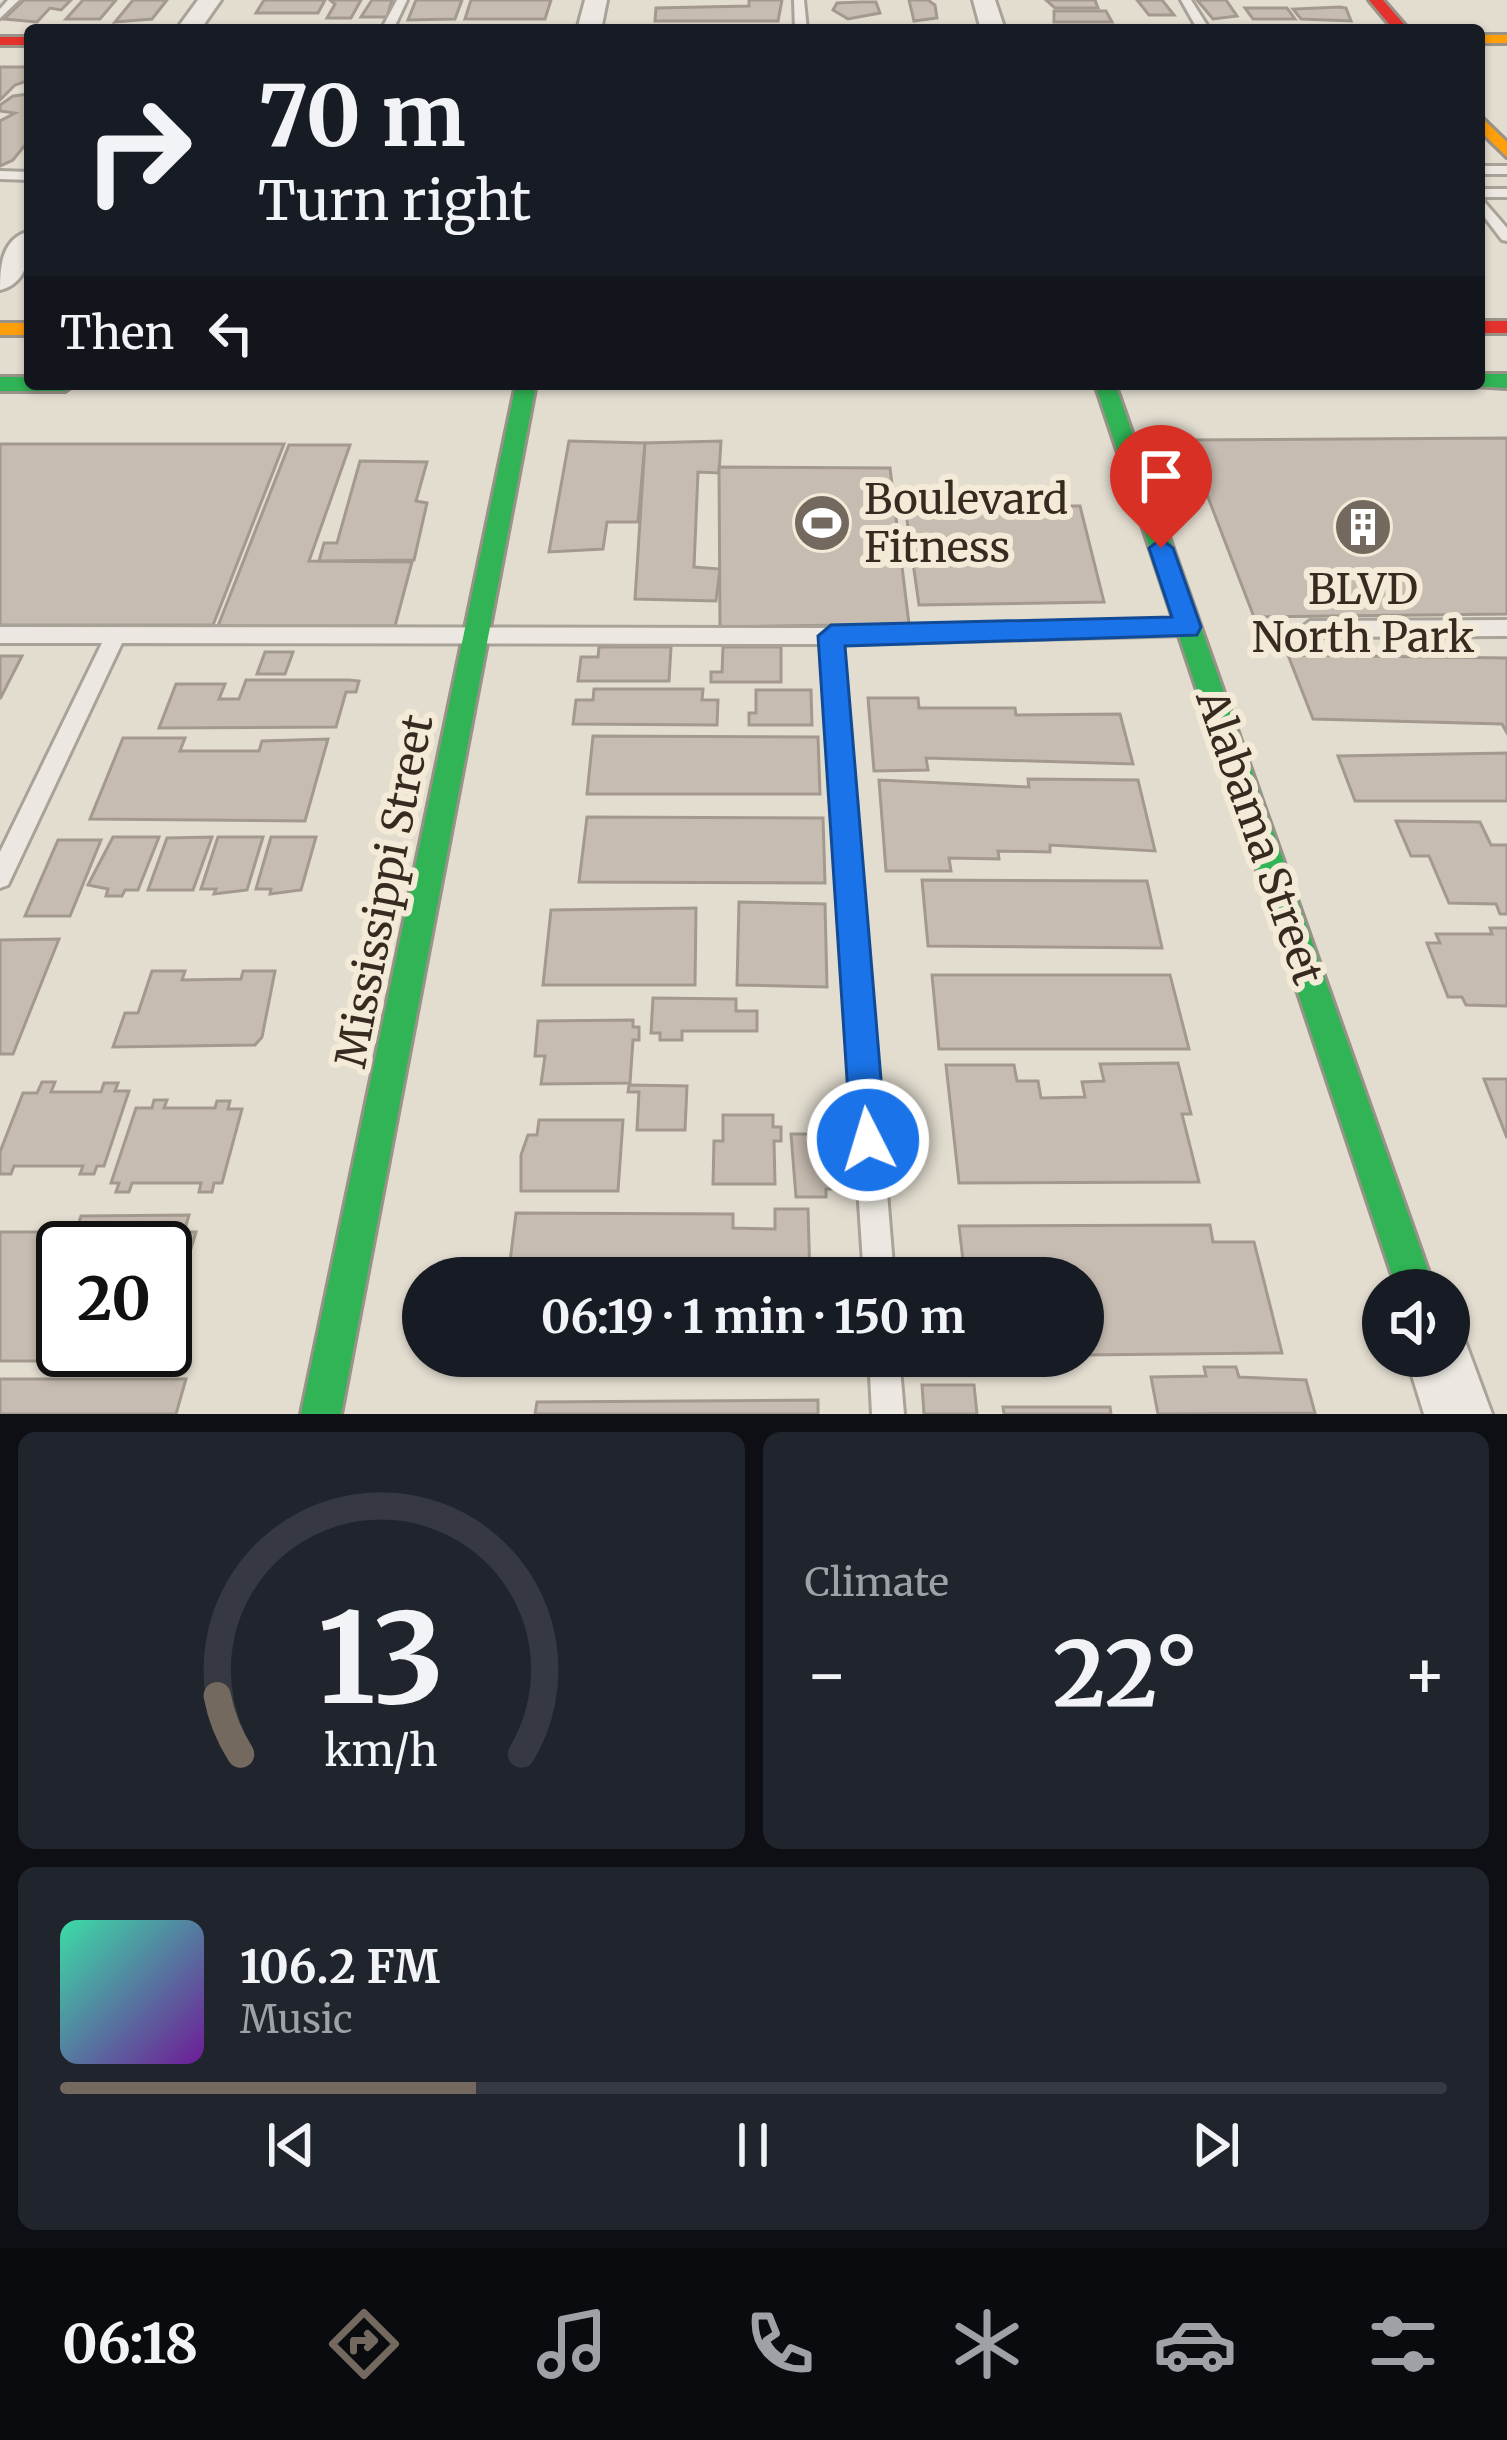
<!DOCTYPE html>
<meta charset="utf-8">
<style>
:root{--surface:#171b24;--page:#20242c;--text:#f1f3f6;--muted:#9ea1a6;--line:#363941;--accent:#73695e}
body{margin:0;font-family:Merriweather,serif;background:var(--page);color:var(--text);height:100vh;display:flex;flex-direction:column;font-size:45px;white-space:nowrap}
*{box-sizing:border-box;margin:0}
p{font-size:39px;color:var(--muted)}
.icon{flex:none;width:66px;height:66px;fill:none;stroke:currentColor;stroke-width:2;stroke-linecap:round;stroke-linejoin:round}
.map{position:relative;height:1414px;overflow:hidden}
.drawer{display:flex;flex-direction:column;gap:18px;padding:18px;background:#0d0f14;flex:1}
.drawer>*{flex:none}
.hud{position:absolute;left:24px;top:24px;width:1461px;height:366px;border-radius:12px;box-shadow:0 3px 9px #0004;background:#171b24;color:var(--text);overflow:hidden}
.fabs{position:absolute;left:1362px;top:1269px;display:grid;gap:24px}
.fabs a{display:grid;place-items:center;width:108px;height:108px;border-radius:50%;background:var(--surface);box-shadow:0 3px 9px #0004;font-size:60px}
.speed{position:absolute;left:36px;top:1221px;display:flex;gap:24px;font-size:60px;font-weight:700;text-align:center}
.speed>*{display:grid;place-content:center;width:156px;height:156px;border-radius:50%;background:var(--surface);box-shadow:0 3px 9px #0004;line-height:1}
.speed .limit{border:6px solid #111;border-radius:18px;background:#fff;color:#111}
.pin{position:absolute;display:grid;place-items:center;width:102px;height:102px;color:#fff;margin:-123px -51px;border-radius:50% 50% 50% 0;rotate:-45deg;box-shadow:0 0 12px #0007}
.pin .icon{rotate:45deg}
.me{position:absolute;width:132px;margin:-66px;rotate:355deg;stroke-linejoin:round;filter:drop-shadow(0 0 9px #0008)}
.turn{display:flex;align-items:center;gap:42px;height:252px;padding:0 36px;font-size:54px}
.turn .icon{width:156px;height:156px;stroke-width:2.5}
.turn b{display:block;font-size:84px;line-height:102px}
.then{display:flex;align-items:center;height:114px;padding:0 36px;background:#0003;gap:24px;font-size:45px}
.big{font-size:90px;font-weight:700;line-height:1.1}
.drawer .tile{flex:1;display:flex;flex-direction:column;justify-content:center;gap:18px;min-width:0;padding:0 42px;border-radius:18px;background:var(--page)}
.drawer .dial{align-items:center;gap:0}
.dial svg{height:312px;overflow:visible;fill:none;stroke:var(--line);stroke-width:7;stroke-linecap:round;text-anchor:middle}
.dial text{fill:var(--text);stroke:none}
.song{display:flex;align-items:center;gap:36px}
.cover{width:144px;height:144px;border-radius:18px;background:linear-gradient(135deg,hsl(160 70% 55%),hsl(280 70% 35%))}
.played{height:12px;border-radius:6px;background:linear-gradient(90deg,var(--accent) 30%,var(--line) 30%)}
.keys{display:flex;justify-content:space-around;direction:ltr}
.heat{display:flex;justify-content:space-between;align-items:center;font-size:66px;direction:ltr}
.drawer .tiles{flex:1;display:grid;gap:18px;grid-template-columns:1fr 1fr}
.tile:last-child{grid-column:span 2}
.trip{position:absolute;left:402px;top:1257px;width:702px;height:120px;border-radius:60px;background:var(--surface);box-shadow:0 3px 9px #0004;font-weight:700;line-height:120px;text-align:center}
.tab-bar{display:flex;height:192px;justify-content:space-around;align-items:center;background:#090b0e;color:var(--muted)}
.tab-bar .icon{width:84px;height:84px}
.tab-bar .selected{color:var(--accent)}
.tab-bar b{font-size:54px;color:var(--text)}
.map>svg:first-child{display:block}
.building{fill:#c7bcb1;stroke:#a3998f;stroke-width:3}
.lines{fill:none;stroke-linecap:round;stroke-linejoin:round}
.lane-casing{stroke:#a9a298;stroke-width:6}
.street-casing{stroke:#a9a298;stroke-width:6}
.fast-casing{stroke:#989288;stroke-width:6}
.slow-casing{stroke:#989288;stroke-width:6}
.jam-casing{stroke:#989288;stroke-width:6}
.lane{fill:#ece8e1;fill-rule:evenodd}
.street{fill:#ece8e1;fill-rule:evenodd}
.fast{fill:#30b455;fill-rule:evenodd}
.slow{fill:#ff9f0a;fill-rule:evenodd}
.jam{fill:#e5322d;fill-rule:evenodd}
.route{fill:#1a73e8;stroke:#114b97;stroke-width:3}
.labels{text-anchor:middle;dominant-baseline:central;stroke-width:12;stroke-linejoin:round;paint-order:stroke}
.poi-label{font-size:42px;fill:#372b21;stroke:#f3ead7;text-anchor:start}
.street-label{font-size:42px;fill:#372b21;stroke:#f3ead7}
</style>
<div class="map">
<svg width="1507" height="1414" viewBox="0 0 1507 1414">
<rect width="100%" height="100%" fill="#e3ddd0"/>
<g class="building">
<polygon points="24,0 71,0 61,10 50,8 37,22 4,19"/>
<polygon points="83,0 116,0 100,19 66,19"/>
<polygon points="133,0 167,0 152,19 115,22"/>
<polygon points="264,0 325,0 318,13 256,13"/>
<polygon points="330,0 361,0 351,18 327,18 335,4"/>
<polygon points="372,0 392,0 387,17 361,17"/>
<polygon points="416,0 462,0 455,19 408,20"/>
<polygon points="471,0 551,0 545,19 465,19"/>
<polygon points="749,0 782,0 778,21 655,21 656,8 749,6"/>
<polygon points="909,0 928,0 935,5 937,18 914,21"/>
<polygon points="1046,0 1095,0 1098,8 1055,8"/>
<polygon points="1137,0 1162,0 1174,15 1149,15"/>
<polygon points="1197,0 1226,0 1237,16 1213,19"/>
<polygon points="861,2 876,2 880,13 848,19 833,10 837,3"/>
<polygon points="1340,7 1346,8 1351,21 1301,19 1293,9"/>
<polygon points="1245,8 1287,8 1295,19 1253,19"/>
<polygon points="1054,11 1106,11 1112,22 1054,22"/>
<polygon points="0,67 30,67 30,80 15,85 0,100"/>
<polygon points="30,94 30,139 13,160 0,166 0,121 15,113 0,111 0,105 13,96"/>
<polygon points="1507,438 1507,614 1254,617 1186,440"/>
<polygon points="569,441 645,443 638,522 607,522 603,549 549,552"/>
<polygon points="721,441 719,473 698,472 694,567 720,569 716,601 635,599 645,443"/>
<polygon points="0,444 284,444 213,625 0,625"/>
<polygon points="289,445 350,445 309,561 412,562 395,626 218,626"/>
<polygon points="360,461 427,462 416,501 427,503 414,560 319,561 324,543 337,543"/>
<polygon points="719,467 890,468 909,624 720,627"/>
<polygon points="905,506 1080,506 1104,602 919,605"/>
<polygon points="599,647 671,647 669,681 578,681 581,657 598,657"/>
<polygon points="723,647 781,647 781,682 711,682 711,672 722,672"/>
<polygon points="265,652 293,652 285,674 257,674"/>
<polygon points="1288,655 1507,658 1507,733 1502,724 1313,719"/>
<polygon points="0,656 22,656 0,699"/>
<polygon points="246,680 349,680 359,681 356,692 346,692 336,727 159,728 176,684 225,684 219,699 239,699"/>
<polygon points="594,689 703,689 702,700 718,700 717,725 573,724 576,700 593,700"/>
<polygon points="756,690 811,690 812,725 749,725 749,713 756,713"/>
<polygon points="868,698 918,698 919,708 1015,708 1016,715 1120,714 1133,764 926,758 928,770 874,771"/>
<polygon points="593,736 818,737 820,794 587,794"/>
<polygon points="123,738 185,738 180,751 259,751 262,741 328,739 305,821 90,819"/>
<polygon points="1507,753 1507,801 1355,801 1338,756"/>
<polygon points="1028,779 1138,780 1155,851 1050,845 1050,852 998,851 999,859 949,858 951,871 886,871 879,780 1029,787"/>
<polygon points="587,817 823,818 825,883 579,882"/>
<polygon points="1396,821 1480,822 1491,845 1507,845 1507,914 1500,914 1496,904 1449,903 1429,856 1411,856"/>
<polygon points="113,837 159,837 138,890 125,890 122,896 106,896 108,889 88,885"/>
<polygon points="212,837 193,890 148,890 167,838"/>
<polygon points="218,837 263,837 247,890 214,894 216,889 201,889"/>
<polygon points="271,837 316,837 301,890 270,894 271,889 256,889"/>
<polygon points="58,840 101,840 70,916 25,916"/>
<polygon points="922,880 1147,881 1162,948 928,946"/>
<polygon points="739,902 825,904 827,987 737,985"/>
<polygon points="696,908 695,985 543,985 551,910"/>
<polygon points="1490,928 1507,928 1507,1006 1466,1005 1462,997 1448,997 1427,943 1440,943 1436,934 1492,934"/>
<polygon points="59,939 13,1054 0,1054 0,940"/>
<polygon points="152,971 185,971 182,980 241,979 243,971 275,971 262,1037 255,1045 113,1047 125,1013 138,1013"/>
<polygon points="932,975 1170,975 1189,1049 939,1049"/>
<polygon points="653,998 736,999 736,1011 757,1011 757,1031 682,1031 682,1040 660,1040 660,1033 651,1033"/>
<polygon points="633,1020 633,1027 639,1027 639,1040 633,1040 630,1083 541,1084 545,1056 535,1056 538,1021"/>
<polygon points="1178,1063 1191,1114 1182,1114 1199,1182 959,1183 946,1065 1014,1065 1017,1081 1038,1081 1041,1098 1085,1097 1082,1082 1104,1081 1100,1064"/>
<polygon points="1484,1079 1507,1079 1507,1138"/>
<polygon points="42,1082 55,1082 51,1092 101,1092 104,1083 118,1083 115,1091 129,1091 104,1166 97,1166 94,1174 80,1174 83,1166 14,1166 11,1174 0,1174 0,1152 23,1093 37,1093"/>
<polygon points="629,1085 687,1086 685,1130 637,1130 639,1092 628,1092"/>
<polygon points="154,1100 167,1100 164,1108 215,1108 217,1101 230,1101 228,1109 242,1109 222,1183 214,1183 212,1192 199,1192 201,1183 132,1183 129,1192 116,1192 119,1183 111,1183 136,1108 152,1108"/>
<polygon points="723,1115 773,1115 773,1127 781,1127 781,1141 774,1141 775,1184 713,1184 714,1141 723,1141"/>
<polygon points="539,1120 623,1120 618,1191 521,1191 521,1155 528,1135 537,1135"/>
<polygon points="791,1134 842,1134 844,1189 826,1189 826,1197 796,1197"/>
<polygon points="775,1209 808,1209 810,1278 508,1278 516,1213 733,1214 733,1228 775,1229"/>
<polygon points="189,1215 184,1232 196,1232 186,1265 177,1265 170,1287 165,1287 165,1248 71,1248 81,1216"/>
<polygon points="1210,1225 1213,1242 1254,1242 1282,1353 1083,1355 1083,1278 965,1278 959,1226"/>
<polygon points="0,1232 60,1232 44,1280 60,1280 63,1272 63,1350 93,1350 90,1361 0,1361"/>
<polygon points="1204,1367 1236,1367 1239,1377 1306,1380 1315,1413 1158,1414 1151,1377 1206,1376"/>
<polygon points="0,1379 186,1379 176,1414 0,1414"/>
<polygon points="922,1385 974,1385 977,1414 924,1414"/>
<polygon points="818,1400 818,1414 535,1414 537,1402"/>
<polygon points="1003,1407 1110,1407 1111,1414 1004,1414"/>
</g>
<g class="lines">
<defs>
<g id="lane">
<polygon points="8,0 19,0 0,18 0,9"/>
<polygon points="397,0 407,0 393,30 381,30"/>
<polygon points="794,0 804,0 807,30 795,30"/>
<polygon points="1181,0 1191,0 1210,30 1198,30"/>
<rect x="1479" y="166" width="28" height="8"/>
<polygon points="0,171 30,172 30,180 0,179"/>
<polygon points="1479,189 1507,189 1507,197 1480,197 1507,228 1507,241 1502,240 1479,210"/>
<polygon points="1187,619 1197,627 1187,635 842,644 894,1278 864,1278 822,644 122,643 8,885 0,888 0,852 102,643 0,643 0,627 831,628"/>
<polygon points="1507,620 1507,636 1310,637 1300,629 1310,621"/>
<polygon points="869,1356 899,1356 904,1414 872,1414"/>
</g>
<g id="street">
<polygon points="198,0 221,0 200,30 176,30"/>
<polygon points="585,0 607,0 601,30 577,30"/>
<polygon points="973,0 995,0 1005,30 981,30"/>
<path d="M30 231C30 255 28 283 0 290 0 265 2 238 30 231Z"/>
<polygon points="1449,1328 1462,1333 1492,1414 1424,1414 1406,1356 1449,1356"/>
</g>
<g id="fast">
<polygon points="1479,374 1507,374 1507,388 1472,386 1479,384"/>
<polygon points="0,377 30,377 30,384 75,384 65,391 0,391"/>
<polygon points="516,384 536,384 341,1414 301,1414"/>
<polygon points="1095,384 1115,384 1435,1290 1397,1290"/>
</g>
<g id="slow">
<rect x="1479" y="35" width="28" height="8"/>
<polygon points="1479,115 1507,142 1507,157 1479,130"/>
<rect x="0" y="323" width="30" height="12"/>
</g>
<g id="jam">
<polygon points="1369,0 1383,0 1409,30 1394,30"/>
<rect x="0" y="37" width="30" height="8"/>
<rect x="1479" y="321" width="28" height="12"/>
</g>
</defs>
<use href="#lane" class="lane-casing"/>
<use href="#street" class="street-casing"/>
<use href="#fast" class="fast-casing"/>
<use href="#slow" class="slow-casing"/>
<use href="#jam" class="jam-casing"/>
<use href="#lane" class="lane"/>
<use href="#street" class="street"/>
<use href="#fast" class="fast"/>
<use href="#slow" class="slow"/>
<use href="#jam" class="jam"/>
</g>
<polygon class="route" points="1161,539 1173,548 1201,627 1197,635 845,646 886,1140 881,1152 868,1157 856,1152 851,1140 818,636 831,625 1172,617 1149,548"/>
<defs>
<symbol id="stadium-disc" viewBox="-11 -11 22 22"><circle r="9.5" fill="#73695e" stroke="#f3ead7"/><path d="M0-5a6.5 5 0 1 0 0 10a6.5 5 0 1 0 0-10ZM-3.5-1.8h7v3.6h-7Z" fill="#fff"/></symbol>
<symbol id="building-disc" viewBox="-11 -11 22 22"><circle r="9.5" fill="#73695e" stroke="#f3ead7"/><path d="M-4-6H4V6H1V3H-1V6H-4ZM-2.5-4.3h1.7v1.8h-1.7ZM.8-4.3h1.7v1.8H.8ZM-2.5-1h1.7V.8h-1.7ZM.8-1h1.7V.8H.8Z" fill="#fff"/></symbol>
</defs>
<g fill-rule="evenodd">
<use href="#stadium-disc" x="789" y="490" width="66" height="66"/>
<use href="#building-disc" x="1330" y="494" width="66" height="66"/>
</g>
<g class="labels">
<g class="poi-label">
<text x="864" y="499">Boulevard<tspan x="864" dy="48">Fitness</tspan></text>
<text x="1363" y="589" text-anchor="middle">BLVD<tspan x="1363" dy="48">North Park</tspan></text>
</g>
<g class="street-label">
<text transform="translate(1260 837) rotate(71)">Alabama Street</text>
<text transform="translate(384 891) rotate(-79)">Mississippi Street</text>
</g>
</g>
</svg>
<div class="fabs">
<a><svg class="icon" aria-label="sound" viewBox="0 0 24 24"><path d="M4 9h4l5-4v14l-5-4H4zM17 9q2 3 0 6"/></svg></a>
</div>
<div class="speed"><div class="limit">20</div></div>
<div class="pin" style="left:1161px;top:548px;background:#d93025"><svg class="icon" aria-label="arrive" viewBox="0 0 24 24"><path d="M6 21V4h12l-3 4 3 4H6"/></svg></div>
<svg class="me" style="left:868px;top:1140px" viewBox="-20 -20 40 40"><circle r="17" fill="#1a73e8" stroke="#fff" stroke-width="3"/><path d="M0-11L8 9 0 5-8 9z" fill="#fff"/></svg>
<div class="trip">06:19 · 1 min · 150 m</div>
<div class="hud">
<div class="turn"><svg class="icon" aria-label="right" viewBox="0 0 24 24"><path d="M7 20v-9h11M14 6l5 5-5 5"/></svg><div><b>70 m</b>Turn right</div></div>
<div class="then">Then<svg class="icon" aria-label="left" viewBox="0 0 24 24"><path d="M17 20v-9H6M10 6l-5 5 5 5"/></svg></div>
</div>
</div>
<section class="drawer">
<div class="tiles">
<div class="tile dial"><svg viewBox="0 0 100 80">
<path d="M14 69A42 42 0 1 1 86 69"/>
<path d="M14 69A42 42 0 0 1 8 54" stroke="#73695e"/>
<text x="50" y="56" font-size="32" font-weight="700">13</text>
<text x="50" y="72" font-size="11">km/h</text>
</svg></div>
<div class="tile"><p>Climate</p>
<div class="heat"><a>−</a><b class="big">22°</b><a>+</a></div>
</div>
<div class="tile">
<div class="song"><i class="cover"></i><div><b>106.2 FM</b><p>Music</p></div></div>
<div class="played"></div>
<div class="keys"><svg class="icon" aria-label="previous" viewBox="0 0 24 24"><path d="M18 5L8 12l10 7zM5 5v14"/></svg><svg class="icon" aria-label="pause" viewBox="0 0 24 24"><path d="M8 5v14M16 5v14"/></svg><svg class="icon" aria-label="next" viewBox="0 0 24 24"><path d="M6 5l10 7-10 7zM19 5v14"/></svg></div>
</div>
</div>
</section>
<nav class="tab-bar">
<b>06:18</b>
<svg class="icon selected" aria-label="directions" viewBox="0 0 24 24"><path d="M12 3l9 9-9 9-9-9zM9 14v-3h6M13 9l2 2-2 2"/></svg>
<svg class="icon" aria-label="music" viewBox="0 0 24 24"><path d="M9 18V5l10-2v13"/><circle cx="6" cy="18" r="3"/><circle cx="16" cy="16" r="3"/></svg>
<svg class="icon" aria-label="phone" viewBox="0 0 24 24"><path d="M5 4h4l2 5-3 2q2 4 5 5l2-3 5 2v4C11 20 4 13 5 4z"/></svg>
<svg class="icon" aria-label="climate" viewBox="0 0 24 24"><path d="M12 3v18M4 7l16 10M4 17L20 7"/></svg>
<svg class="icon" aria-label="car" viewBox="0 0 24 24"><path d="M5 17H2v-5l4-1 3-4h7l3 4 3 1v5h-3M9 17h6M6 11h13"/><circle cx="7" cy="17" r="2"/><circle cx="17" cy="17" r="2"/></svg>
<svg class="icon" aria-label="filters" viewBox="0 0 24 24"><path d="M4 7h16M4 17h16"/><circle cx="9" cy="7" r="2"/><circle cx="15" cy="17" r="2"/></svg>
</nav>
